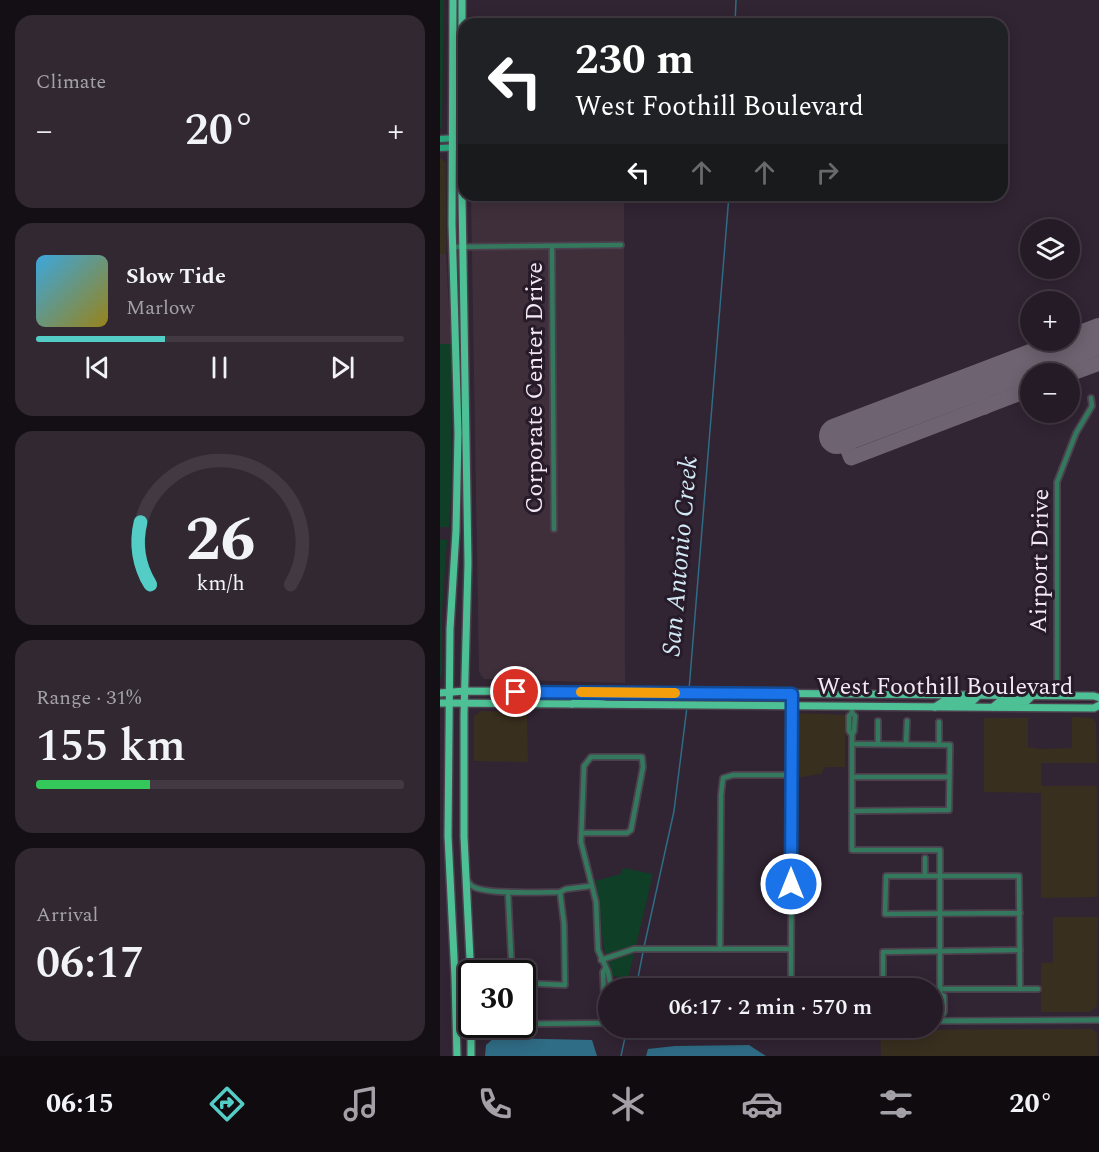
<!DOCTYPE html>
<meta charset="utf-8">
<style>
:root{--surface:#251b26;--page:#312832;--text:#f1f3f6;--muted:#a3a1a7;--line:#423943;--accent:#54cdc7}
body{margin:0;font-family:Spectral,serif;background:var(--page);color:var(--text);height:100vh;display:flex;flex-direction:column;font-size:22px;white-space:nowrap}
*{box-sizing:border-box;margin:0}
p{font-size:20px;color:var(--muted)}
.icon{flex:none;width:33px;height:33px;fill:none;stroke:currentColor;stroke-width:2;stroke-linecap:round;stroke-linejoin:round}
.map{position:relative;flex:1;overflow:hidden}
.panel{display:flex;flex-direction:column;gap:15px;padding:15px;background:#140f15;width:440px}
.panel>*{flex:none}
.banner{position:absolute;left:18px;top:18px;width:550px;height:183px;border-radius:18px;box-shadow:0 3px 15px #0003,0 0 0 2px var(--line);background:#202124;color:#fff;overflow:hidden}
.buttons{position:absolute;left:580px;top:219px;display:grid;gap:12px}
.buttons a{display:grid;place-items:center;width:60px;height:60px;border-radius:50%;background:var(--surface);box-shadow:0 3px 15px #0003,0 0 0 2px var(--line);font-size:30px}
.speed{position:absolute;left:18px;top:960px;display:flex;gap:12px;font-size:30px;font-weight:700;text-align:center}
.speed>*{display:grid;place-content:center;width:78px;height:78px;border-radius:50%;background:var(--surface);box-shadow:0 3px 15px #0003,0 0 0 2px var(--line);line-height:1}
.speed .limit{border:3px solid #111;border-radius:9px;background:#fff;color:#111}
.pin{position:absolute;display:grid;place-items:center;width:51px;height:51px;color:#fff;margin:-26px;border:3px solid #fff;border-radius:50%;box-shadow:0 2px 6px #0007}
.me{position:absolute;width:66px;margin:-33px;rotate:0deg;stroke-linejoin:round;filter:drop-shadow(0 0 4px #0008)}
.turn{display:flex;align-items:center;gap:21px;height:126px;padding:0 18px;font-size:27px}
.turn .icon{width:78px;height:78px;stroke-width:2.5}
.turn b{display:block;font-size:42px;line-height:51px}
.lanes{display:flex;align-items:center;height:57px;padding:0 18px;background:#0003;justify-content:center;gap:30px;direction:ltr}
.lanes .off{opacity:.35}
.big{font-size:45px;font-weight:600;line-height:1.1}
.panel .tile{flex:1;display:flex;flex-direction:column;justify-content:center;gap:9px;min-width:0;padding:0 21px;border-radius:18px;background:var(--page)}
.panel .dial{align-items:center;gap:0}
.dial svg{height:156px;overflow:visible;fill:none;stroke:var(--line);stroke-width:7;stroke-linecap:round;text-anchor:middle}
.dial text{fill:var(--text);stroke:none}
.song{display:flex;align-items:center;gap:18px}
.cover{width:72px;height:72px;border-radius:9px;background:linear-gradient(135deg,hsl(200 70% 55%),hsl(50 70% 35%))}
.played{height:6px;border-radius:3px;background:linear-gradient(90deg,var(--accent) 35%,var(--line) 35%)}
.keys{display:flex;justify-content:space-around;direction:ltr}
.heat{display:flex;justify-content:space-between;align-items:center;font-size:33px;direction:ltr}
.charge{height:9px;border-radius:4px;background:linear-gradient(90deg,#34c759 31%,var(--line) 0)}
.trip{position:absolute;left:158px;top:978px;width:345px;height:60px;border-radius:30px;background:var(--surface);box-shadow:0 3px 15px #0003,0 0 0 2px var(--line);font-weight:600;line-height:60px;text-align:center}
.menu{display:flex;height:96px;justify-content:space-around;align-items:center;background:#0f0b0f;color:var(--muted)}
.menu .icon{width:42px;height:42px}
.menu .current{color:var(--accent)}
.menu b{font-size:27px;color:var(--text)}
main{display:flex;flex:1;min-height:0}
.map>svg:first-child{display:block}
.commercial{fill:#392f1f}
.industrial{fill:#3f2f3b}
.green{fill:#103f27}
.water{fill:#2f6c85}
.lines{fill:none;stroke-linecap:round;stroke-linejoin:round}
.stream{stroke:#2f6c85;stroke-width:1.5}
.taxiway{stroke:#6e6370;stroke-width:15}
.runway{stroke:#6e6370;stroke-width:36}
.minor-casing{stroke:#4c404e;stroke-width:8}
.tertiary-casing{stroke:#4c404e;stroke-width:8}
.secondary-casing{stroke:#4c404e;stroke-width:9}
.primary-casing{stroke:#4c404e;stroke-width:10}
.minor{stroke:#34785d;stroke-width:4.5}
.tertiary{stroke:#34785d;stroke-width:5}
.secondary{stroke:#28a47a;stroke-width:6}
.primary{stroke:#4dc195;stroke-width:7}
.route-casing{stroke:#114b97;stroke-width:15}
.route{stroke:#1a73e8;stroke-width:10}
.slow{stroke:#f59e0b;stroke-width:10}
.labels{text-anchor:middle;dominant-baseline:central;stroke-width:6;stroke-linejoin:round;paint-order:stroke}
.street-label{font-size:24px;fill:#f2e9f3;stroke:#271a29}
.water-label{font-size:26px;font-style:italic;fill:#d0e9f4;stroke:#271a29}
</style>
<main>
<section class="panel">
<div class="tile"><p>Climate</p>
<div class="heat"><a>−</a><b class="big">20°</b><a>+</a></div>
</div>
<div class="tile">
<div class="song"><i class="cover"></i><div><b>Slow Tide</b><p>Marlow</p></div></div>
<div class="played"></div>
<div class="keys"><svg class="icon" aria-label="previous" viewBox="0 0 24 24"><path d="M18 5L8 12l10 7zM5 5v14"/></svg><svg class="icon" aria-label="pause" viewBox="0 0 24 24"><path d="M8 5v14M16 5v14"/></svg><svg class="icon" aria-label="next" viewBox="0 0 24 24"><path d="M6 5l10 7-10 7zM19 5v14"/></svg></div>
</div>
<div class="tile dial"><svg viewBox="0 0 100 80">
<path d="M14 69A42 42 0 1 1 86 69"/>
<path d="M14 69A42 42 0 0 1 9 37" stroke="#54cdc7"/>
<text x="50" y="56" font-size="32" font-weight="700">26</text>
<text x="50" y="72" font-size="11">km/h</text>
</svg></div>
<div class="tile"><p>Range · 31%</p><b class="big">155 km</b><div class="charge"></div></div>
<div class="tile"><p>Arrival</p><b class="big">06:17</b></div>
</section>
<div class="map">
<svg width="660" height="1056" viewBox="0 0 660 1056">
<rect width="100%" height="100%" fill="#312433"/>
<g class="commercial">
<polygon points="0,158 6,162 6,254 0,254"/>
<polygon points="41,711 87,712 88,762 34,761 34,716"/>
<polygon points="361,713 405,715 405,767 385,767 381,774 356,778 355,719"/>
<polygon points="632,717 653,718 656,723 657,763 601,763 601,749 601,786 657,786 657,897 601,898 601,793 544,792 544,718 588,718 588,747 601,749 632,748"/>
<polygon points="613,917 658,917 657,1006 650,1012 601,1012 601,963 613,962"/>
<polygon points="652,1029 657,1033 658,1056 441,1056 440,1030"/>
</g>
<g class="industrial">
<polygon points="31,195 184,195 185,683 44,679 39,672"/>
<polygon points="0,254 6,254 11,344 0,344"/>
</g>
<g class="green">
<polygon points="0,0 4,0 2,127 0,129"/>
<polygon points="0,344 11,344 11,496 9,527 0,527"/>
<polygon points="0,539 7,540 2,610 2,674 0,679"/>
<path d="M183 868 213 874 187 983 181 981 176 976H172C159 945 163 913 155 881L181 874Z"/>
</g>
<g class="water">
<polygon points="54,1038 152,1040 157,1056 45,1056 46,1045"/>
<polygon points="309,1045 326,1056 206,1056 208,1049 235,1046"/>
</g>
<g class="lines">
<g class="stream">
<polyline points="295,24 296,0"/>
<polyline points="249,690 289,195"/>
<polyline points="204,947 234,811 247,707"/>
<polyline points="196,988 203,952"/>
<polyline points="181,1056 187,1028"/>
</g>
<g class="taxiway">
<polyline points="630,374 660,363"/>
<polyline points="536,383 545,407"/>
<polyline points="402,435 411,458 591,389"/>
</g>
<polyline class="runway" points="397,436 660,336"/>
<defs>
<g id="minor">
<polyline points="112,246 114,529"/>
<polyline points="12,247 181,245"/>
<polyline points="617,696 617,482 636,433 652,406 651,398"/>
<polyline points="412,706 412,713 415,716 414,731 412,735 412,850 500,850 500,994 497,996 497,1012 501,1017 504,1012 504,996 500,994"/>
<polyline points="438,721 438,744"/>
<polyline points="412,735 409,731 409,716 412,713"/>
<polyline points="412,744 510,745 509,810 412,811"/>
<polyline points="466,744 467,721"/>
<polyline points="499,744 499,722"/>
<polyline points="412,777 509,777"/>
<polyline points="142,833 187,833 191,830 203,767 202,757 151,757 144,766 141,842 156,902 158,950 168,972 171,988"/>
<polyline points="485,876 485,858"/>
<path d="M26 879C27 880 31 886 32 886 45 895 103 892 120 892L126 889 151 886"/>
<polyline points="68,893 72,974"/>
<polyline points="280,949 281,795 283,778 293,775 351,775"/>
<polyline points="161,960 194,949 351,949"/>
<polyline points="82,983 125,985 124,924 120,892"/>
<polyline points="351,988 352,694"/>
<polyline points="443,988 443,952 580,950"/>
<polyline points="492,989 598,989"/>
<polyline points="580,989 579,876 446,876 445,914 580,913"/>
<polyline points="82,1024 168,1023"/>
<polyline points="165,1024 163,972 165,969"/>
<polyline points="16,1025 79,1024"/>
</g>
<polyline id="tertiary" points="492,1021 660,1020"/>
<g id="secondary">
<polyline points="0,139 15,138"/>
<polyline points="0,148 21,147"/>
</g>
<g id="primary">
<polyline points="13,0 12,224 18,433 16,531 10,629 8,836 15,978 17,1056"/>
<polyline points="22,0 22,198 28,563 24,715 24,837 31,979 31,1056"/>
<polyline points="0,693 25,691 654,696 660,698"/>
<polyline points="0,703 654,708 660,705"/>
<polyline points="132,704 139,699 164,697 168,693"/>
<polyline points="495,707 504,701 533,701 538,696"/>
<polyline points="553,707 559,702 587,701 592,696"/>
</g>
</defs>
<use href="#minor" class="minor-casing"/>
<use href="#tertiary" class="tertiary-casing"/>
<use href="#secondary" class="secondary-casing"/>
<use href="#primary" class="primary-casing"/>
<use href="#minor" class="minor"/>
<use href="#tertiary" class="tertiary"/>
<use href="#secondary" class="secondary"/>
<use href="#primary" class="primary"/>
</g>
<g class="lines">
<defs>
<polyline id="route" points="76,692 352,694 351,884"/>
</defs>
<use href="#route" class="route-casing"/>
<use href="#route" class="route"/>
<polyline class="slow" points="141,692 235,693"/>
</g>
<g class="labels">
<g class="street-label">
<text transform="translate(95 388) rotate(-90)">Corporate Center Drive</text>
<text transform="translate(600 561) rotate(-89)">Airport Drive</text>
<text x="505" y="687">West Foothill Boulevard</text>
</g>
<g class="water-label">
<text transform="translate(240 556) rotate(-85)">San Antonio Creek</text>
</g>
</g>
</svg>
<div class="buttons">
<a><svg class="icon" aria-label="layers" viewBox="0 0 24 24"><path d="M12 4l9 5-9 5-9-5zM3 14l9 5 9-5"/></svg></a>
<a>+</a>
<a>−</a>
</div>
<div class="speed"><div class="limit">30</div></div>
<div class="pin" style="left:76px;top:692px;background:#d93025"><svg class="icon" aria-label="arrive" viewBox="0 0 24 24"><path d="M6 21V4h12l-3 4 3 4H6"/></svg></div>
<svg class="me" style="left:351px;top:884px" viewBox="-20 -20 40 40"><circle r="17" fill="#1a73e8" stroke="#fff" stroke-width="3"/><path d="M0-11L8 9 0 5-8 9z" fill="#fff"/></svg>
<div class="trip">06:17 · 2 min · 570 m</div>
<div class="banner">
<div class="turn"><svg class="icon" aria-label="left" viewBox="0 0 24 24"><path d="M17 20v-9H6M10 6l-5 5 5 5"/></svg><div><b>230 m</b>West Foothill Boulevard</div></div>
<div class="lanes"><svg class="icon" aria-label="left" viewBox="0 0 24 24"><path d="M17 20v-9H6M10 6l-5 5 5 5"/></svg><svg class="icon off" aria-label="ahead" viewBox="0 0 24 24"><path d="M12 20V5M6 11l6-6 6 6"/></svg><svg class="icon off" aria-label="ahead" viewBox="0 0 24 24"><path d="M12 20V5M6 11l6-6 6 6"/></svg><svg class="icon off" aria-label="right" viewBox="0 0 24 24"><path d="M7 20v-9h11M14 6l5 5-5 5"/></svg></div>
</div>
</div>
</main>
<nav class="menu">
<b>06:15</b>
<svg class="icon current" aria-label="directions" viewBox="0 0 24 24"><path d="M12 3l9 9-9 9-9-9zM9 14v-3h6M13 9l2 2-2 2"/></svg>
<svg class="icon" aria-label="music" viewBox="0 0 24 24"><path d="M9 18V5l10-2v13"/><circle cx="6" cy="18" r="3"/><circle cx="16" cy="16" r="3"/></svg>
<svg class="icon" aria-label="phone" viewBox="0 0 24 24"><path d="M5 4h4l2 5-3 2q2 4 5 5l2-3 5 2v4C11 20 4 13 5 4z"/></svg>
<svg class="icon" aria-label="climate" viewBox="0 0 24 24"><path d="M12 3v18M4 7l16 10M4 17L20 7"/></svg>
<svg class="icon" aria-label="car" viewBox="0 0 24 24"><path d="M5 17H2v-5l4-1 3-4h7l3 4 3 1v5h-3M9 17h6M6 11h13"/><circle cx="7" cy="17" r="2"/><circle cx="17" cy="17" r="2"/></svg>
<svg class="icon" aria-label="filters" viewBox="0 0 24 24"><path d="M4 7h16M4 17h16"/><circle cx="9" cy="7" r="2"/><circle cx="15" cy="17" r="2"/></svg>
<b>20°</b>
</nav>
